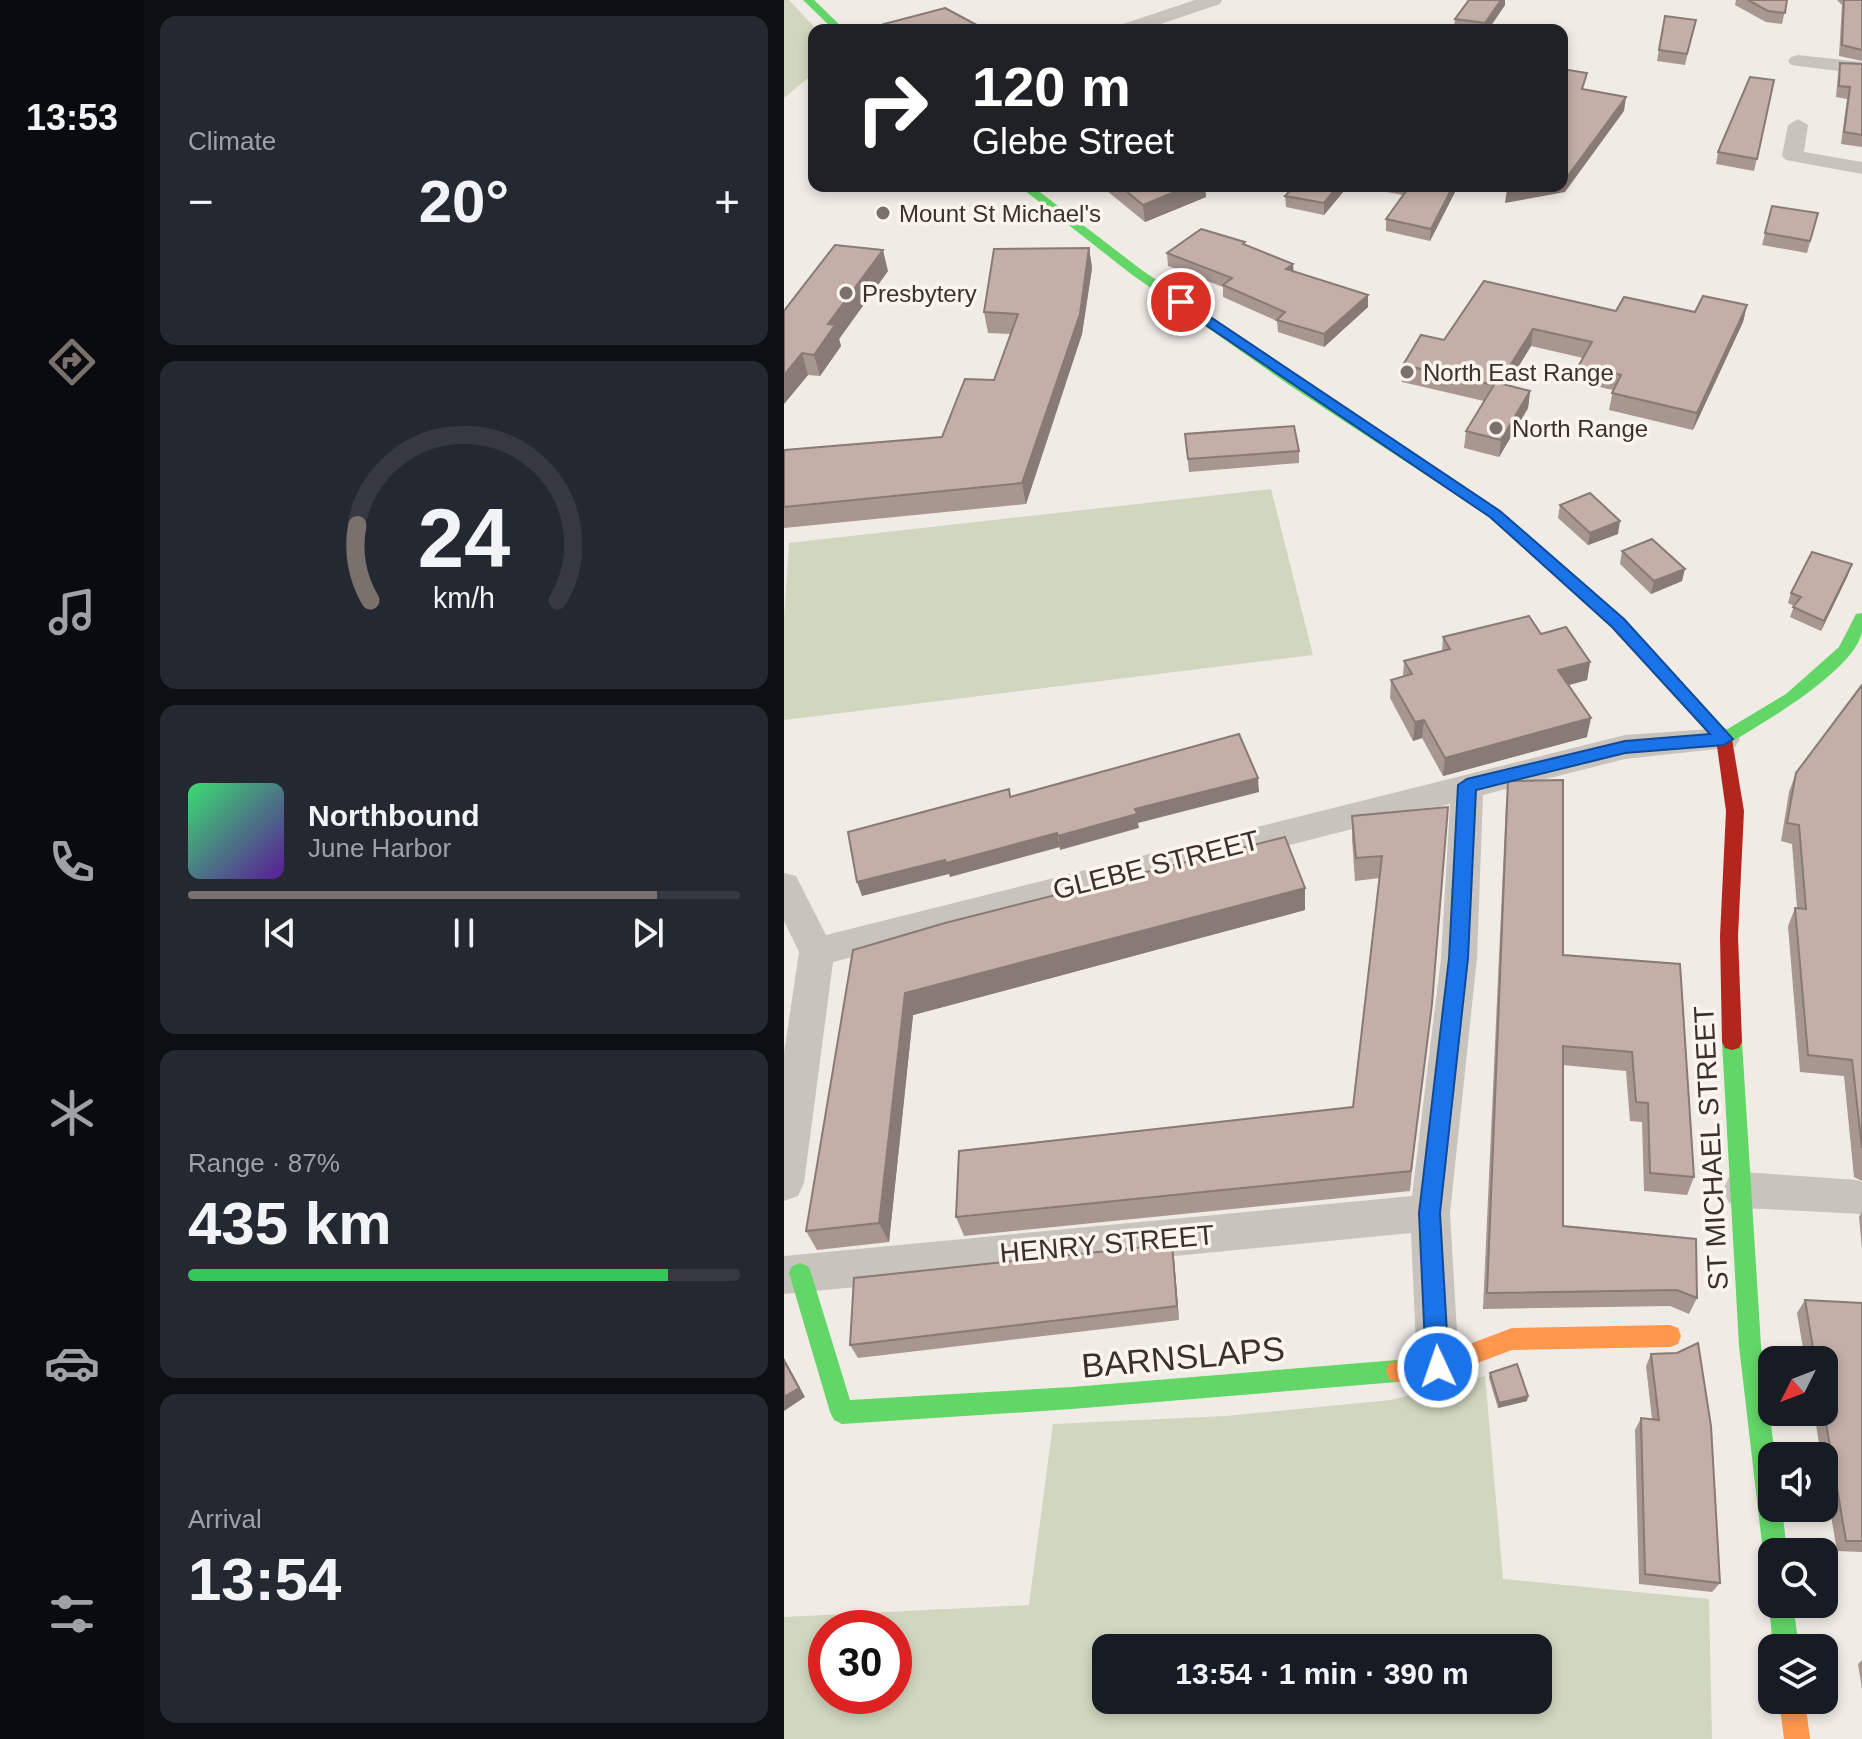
<!DOCTYPE html>
<meta charset="utf-8">
<style>
:root{--surface:#171b24;--page:#242831;--text:#f1f3f6;--muted:#9ea1a6;--line:#363941;--accent:#7a716c}
body{margin:0;font-family:Helvetica,sans-serif;background:var(--page);color:var(--text);height:100vh;display:flex;flex-direction:column;font-size:30px;white-space:nowrap}
*{box-sizing:border-box;margin:0}
p{font-size:26px;color:var(--muted)}
.icon{flex:none;width:44px;height:44px;fill:none;stroke:currentColor;stroke-width:2;stroke-linecap:round;stroke-linejoin:round}
.map{position:relative;flex:1;overflow:hidden}
.panel{display:flex;flex-direction:column;gap:16px;padding:16px;background:#0d0f14;width:640px}
.panel>*{flex:none}
.guide{position:absolute;left:24px;top:24px;width:760px;height:168px;border-radius:16px;box-shadow:0 4px 12px #0003;background:#202124;color:#fff;overflow:hidden}
.needle{width:52px;rotate:228deg}
.tools{position:absolute;left:974px;top:1346px;display:grid;gap:16px}
.tools a{display:grid;place-items:center;width:80px;height:80px;border-radius:16px;background:var(--surface);box-shadow:0 4px 12px #0003;font-size:40px}
.speed{position:absolute;left:24px;top:1610px;display:flex;gap:16px;font-size:40px;font-weight:700;text-align:center}
.speed>*{display:grid;place-content:center;width:104px;height:104px;border-radius:50%;background:var(--surface);box-shadow:0 4px 12px #0003;line-height:1}
.speed .limit{border:12px solid #d22;background:#fff;color:#111}
.pin{position:absolute;display:grid;place-items:center;width:68px;height:68px;color:#fff;margin:-34px;border:4px solid #fff;border-radius:50%;box-shadow:0 2px 8px #0007}
.me{position:absolute;width:88px;margin:-44px;rotate:357deg;stroke-linejoin:round;filter:drop-shadow(0 0 6px #0008)}
.turn{display:flex;align-items:center;gap:28px;height:168px;padding:0 32px;font-size:36px}
.turn .icon{width:104px;height:104px;stroke-width:2.5}
.turn b{display:block;font-size:56px;line-height:68px}
.big{font-size:60px;font-weight:800;line-height:1.1}
.panel .card{flex:1;display:flex;flex-direction:column;justify-content:center;gap:12px;min-width:0;padding:0 28px;border-radius:16px;background:var(--page)}
.panel .dial{align-items:center;gap:0}
.dial svg{height:208px;overflow:visible;fill:none;stroke:var(--line);stroke-width:7;stroke-linecap:round;text-anchor:middle}
.dial text{fill:var(--text);stroke:none}
.song{display:flex;align-items:center;gap:24px}
.cover{width:96px;height:96px;border-radius:12px;background:linear-gradient(135deg,hsl(140 70% 55%),hsl(270 70% 35%))}
.played{height:8px;border-radius:4px;background:linear-gradient(90deg,var(--accent) 85%,var(--line) 85%)}
.keys{display:flex;justify-content:space-around;direction:ltr}
.heat{display:flex;justify-content:space-between;align-items:center;font-size:44px;direction:ltr}
.charge{height:12px;border-radius:6px;background:linear-gradient(90deg,#34c759 87%,var(--line) 0)}
.trip{position:absolute;left:308px;top:1634px;width:460px;height:80px;border-radius:16px;background:var(--surface);box-shadow:0 4px 12px #0003;font-weight:800;line-height:80px;text-align:center}
main{display:flex;flex:1;min-height:0}
.tab-bar{display:flex;flex-direction:column;width:144px;justify-content:space-around;align-items:center;background:#090b0e;color:var(--muted)}
.tab-bar .icon{width:56px;height:56px}
.tab-bar .current{color:var(--accent)}
.tab-bar b{font-size:36px;color:var(--text)}
.map>svg:first-child{display:block}
.green{fill:#d1d6bf;fill-rule:evenodd}
.lines{fill:none;stroke-linecap:round;stroke-linejoin:round}
.street{fill:#c9c3be;fill-rule:evenodd}
.fast{fill:#63d668;fill-rule:evenodd}
.slow{fill:#ff974d;fill-rule:evenodd}
.jam{fill:#b3261e;fill-rule:evenodd}
.wall{fill:#a89690}
.shaded-wall{fill:#887a75}
.building{fill:#c3afa7;stroke:#887a75;stroke-width:2}
.route{fill:#1a73e8;stroke:#114b97;stroke-width:2}
.poi-dot{fill:#7a716c;stroke:#fbf5ee;stroke-width:3}
.labels{text-anchor:middle;dominant-baseline:central;stroke-width:7;stroke-linejoin:round;paint-order:stroke}
.far-poi-label{font-size:24px;fill:#3b302b;stroke:#fbf5ee;text-anchor:start}
.street-label{font-size:28px;fill:#3b302b;stroke:#fbf5ee}
.near-street-label{font-size:34px;fill:#3b302b;stroke:#fbf5ee}
</style>
<main>
<nav class="tab-bar">
<b>13:53</b>
<svg class="icon current" aria-label="directions" viewBox="0 0 24 24"><path d="M12 3l9 9-9 9-9-9zM9 14v-3h6M13 9l2 2-2 2"/></svg>
<svg class="icon" aria-label="music" viewBox="0 0 24 24"><path d="M9 18V5l10-2v13"/><circle cx="6" cy="18" r="3"/><circle cx="16" cy="16" r="3"/></svg>
<svg class="icon" aria-label="phone" viewBox="0 0 24 24"><path d="M5 4h4l2 5-3 2q2 4 5 5l2-3 5 2v4C11 20 4 13 5 4z"/></svg>
<svg class="icon" aria-label="climate" viewBox="0 0 24 24"><path d="M12 3v18M4 7l16 10M4 17L20 7"/></svg>
<svg class="icon" aria-label="car" viewBox="0 0 24 24"><path d="M5 17H2v-5l4-1 3-4h7l3 4 3 1v5h-3M9 17h6M6 11h13"/><circle cx="7" cy="17" r="2"/><circle cx="17" cy="17" r="2"/></svg>
<svg class="icon" aria-label="filters" viewBox="0 0 24 24"><path d="M4 7h16M4 17h16"/><circle cx="9" cy="7" r="2"/><circle cx="15" cy="17" r="2"/></svg>
</nav>
<section class="panel">
<div class="card"><p>Climate</p>
<div class="heat"><a>−</a><b class="big">20°</b><a>+</a></div>
</div>
<div class="card dial"><svg viewBox="0 0 100 80">
<path d="M14 69A42 42 0 1 1 86 69"/>
<path d="M14 69A42 42 0 0 1 9 40" stroke="#7a716c"/>
<text x="50" y="56" font-size="32" font-weight="700">24</text>
<text x="50" y="72" font-size="11">km/h</text>
</svg></div>
<div class="card">
<div class="song"><i class="cover"></i><div><b>Northbound</b><p>June Harbor</p></div></div>
<div class="played"></div>
<div class="keys"><svg class="icon" aria-label="previous" viewBox="0 0 24 24"><path d="M18 5L8 12l10 7zM5 5v14"/></svg><svg class="icon" aria-label="pause" viewBox="0 0 24 24"><path d="M8 5v14M16 5v14"/></svg><svg class="icon" aria-label="next" viewBox="0 0 24 24"><path d="M6 5l10 7-10 7zM19 5v14"/></svg></div>
</div>
<div class="card"><p>Range · 87%</p><b class="big">435 km</b><div class="charge"></div></div>
<div class="card"><p>Arrival</p><b class="big">13:54</b></div>
</section>
<div class="map">
<svg width="1078" height="1739" viewBox="0 0 1078 1739">
<rect width="100%" height="100%" fill="#f0ebe5"/>
<g class="green">
<polygon points="0,0 5,0 33,30 30,30 30,73 0,98"/>
<polygon points="487,489 529,655 0,720 0,620 5,543"/>
<path d="M701 1376 719 1579 925 1599 928 1739H0V1617L245 1605 269 1424 442 1416 607 1400ZM42 1628H110V1696H42ZM322 1648H754V1700H322Z"/>
</g>
<g class="lines">
<g class="street">
<polygon points="411,0 438,0 436,4 359,30 331,30 333,26"/>
<polygon points="1014,55 1078,62 1078,74 1007,65 1004,61 1007,57"/>
<polygon points="1014,119 1024,125 1020,152 1078,162 1078,174 1002,160 998,156 1004,125"/>
<polygon points="940,728 951,731 956,739 951,747 841,759 699,795 693,958 666,1213 675,1367 669,1382 654,1388 639,1382 633,1367 627,1233 0,1294 0,1256 628,1196 657,958 666,804 49,962 20,1183 14,1196 0,1201 0,1053 15,952 0,921 0,873 12,876 42,935 841,735"/>
<polygon points="959,1172 1073,1180 1078,1182 1078,1214 959,1208 945,1203 939,1190 945,1177"/>
</g>
<g class="fast">
<polygon points="19,0 30,0 61,30 50,30"/>
<path d="M235 186H248L355 268 515 379 716 511 840 619 942 730 1002 694 1055 647 1072 614 1078 613C1078 619 1078 626 1078 632 1070 671 979 723 946 743H934L828 627 706 517 505 385 347 274Z"/>
<polygon points="948,1034 955,1036 958,1042 977,1346 991,1456 988,1456 988,1508 998,1508 1003,1552 988,1552 988,1563 982,1561 979,1552 955,1346 938,1042 941,1036"/>
<polygon points="16,1263 24,1266 27,1273 66,1400 288,1387 613,1360 621,1363 624,1371 621,1379 613,1382 288,1409 58,1424 50,1420 46,1412 5,1273 8,1266"/>
<polygon points="988,1596 988,1604 1009,1604 1015,1648 989,1648 985,1604"/>
</g>
<g class="slow">
<polygon points="886,1325 894,1328 897,1336 894,1344 886,1347 728,1350 654,1378 613,1382 605,1379 602,1371 605,1363 654,1356 728,1328"/>
<polygon points="995,1700 1021,1700 1026,1739 1000,1739"/>
</g>
<polygon class="jam" points="940,733 948,739 960,811 954,936 958,1042 955,1048 948,1050 941,1048 938,1042 936,936 942,811 932,739"/>
</g>
<g class="wall">
<polygon points="685,0 721,0 721,5 704,30 670,30 671,19"/>
<polygon points="952,0 1003,0 998,24 982,22 951,5"/>
<polygon points="1053,0 1078,0 1078,61 1055,56 1058,5"/>
<polygon points="912,20 901,65 873,61 875,50"/>
<polygon points="1056,63 1078,65 1078,147 1057,144 1063,99 1052,97 1054,74"/>
<polygon points="990,80 970,171 932,164 934,152"/>
<polygon points="317,186 421,186 422,197 361,222"/>
<polygon points="510,186 564,186 540,215 502,207 501,196"/>
<polygon points="571,186 671,186 671,192 646,241 602,231 602,219 619,195"/>
<polygon points="988,206 1034,213 1023,253 978,245"/>
<polygon points="461,242 461,245 509,272 584,307 540,347 494,332 493,321 439,297 439,287 384,266 383,253"/>
<polygon points="305,248 308,268 298,334 242,504 0,528 0,450 158,437 210,380 227,334 204,333 200,312"/>
<polygon points="104,271 55,339 57,346 36,376 24,375 0,404 0,311"/>
<polygon points="963,305 959,322 909,430 825,410 829,390 793,382 795,365 799,358 747,346 723,385 746,391 744,408 715,457 680,448 682,431 700,401 618,382 619,365 660,340 832,311 911,312"/>
<polygon points="401,434 515,451 515,463 405,472"/>
<polygon points="776,505 834,534 804,545 774,518"/>
<polygon points="838,551 898,581 867,594 836,564"/>
<polygon points="1064,575 1037,631 1006,617 1010,606 1004,603 1007,593"/>
<polygon points="757,634 806,662 803,680 784,685 803,737 659,776 638,738 629,741 606,698 607,680 619,676 620,661 658,651 659,637"/>
<polygon points="1078,685 1078,1181 1070,1177 1060,1076 1016,1072 1004,926 1011,908 1013,908 1008,844 997,841 1005,792 1012,773"/>
<polygon points="724,781 779,955 896,964 910,1177 903,1195 860,1191 858,1122 846,1121 842,1071 779,1065 779,1226 913,1298 905,1314 886,1306 699,1309 722,802"/>
<polygon points="664,807 626,1191 180,1236 172,1217 569,1107 596,878 571,881 568,839 568,816"/>
<polygon points="521,888 521,910 129,1015 105,1242 33,1250 22,1231 69,950"/>
<polygon points="1078,1211 1078,1249 1075,1217"/>
<polygon points="390,1259 395,1320 74,1358 66,1345"/>
<polygon points="1021,1300 1078,1303 1078,1552 1053,1551 1040,1474 1040,1456 1037,1456 1030,1412 1040,1412 1040,1360 1021,1360 1013,1313"/>
<polygon points="867,1354 936,1583 928,1592 855,1584 851,1430 857,1418 868,1419 862,1366"/>
<polygon points="706,1373 744,1396 743,1401 714,1408 705,1378"/>
<polygon points="1078,1660 1078,1689 1074,1664"/>
</g>
<g class="shaded-wall">
<polygon points="717,0 721,0 721,5 704,30 701,30 701,23"/>
<polygon points="842,97 840,111 781,192 721,203 723,189 736,186 778,186 778,178"/>
<polygon points="405,186 421,186 422,197 361,222 359,205"/>
<polygon points="554,186 564,186 540,215 540,203"/>
<polygon points="669,186 671,186 671,192 646,241 647,229"/>
<polygon points="305,248 308,268 298,334 242,504 238,483"/>
<polygon points="99,250 104,271 55,339 57,346 36,376 30,355 44,324"/>
<polygon points="509,264 510,276 502,269"/>
<polygon points="584,295 584,307 540,347 540,334"/>
<polygon points="963,305 959,322 909,430 913,413"/>
<polygon points="749,329 747,346 714,400 715,383"/>
<polygon points="18,353 24,375 0,404 0,375"/>
<polygon points="746,391 744,408 715,457 717,440"/>
<polygon points="836,521 834,534 804,545 806,533"/>
<polygon points="1068,564 1064,575 1037,631 1040,621"/>
<polygon points="901,569 898,581 867,594 870,581"/>
<polygon points="806,662 803,680 771,689 774,670"/>
<polygon points="807,718 803,737 659,776 661,758"/>
<polygon points="640,720 638,738 629,741 631,722"/>
<polygon points="474,778 475,792 354,823 355,828 276,850 274,836 351,809"/>
<polygon points="273,833 276,847 166,877 165,874 78,896 73,882"/>
<polygon points="521,888 521,910 129,1015 105,1242 95,1223 121,993"/>
<polygon points="388,1244 390,1259 395,1320 393,1306"/>
<polygon points="0,1358 21,1397 0,1411"/>
<polygon points="744,1396 743,1401 714,1408 715,1403"/>
</g>
<g class="building">
<polygon points="685,0 717,0 701,23 671,19"/>
<polygon points="964,0 1003,0 1001,13 984,11"/>
<polygon points="1060,0 1078,0 1078,50 1058,45"/>
<polygon points="161,8 202,30 107,30 100,24"/>
<polygon points="881,16 912,20 903,54 875,50"/>
<polygon points="1056,63 1078,64 1078,135 1060,132 1066,87 1055,86"/>
<polygon points="778,69 803,73 798,89 842,97 783,177 778,178"/>
<polygon points="966,77 990,80 973,159 934,152"/>
<polygon points="336,186 405,186 359,205"/>
<polygon points="510,186 554,186 540,203 501,196"/>
<polygon points="631,186 669,186 647,229 602,219 623,190 637,187"/>
<polygon points="988,206 1034,213 1026,241 981,233"/>
<polygon points="417,229 461,242 459,244 509,264 502,269 584,295 540,334 493,320 501,312 439,285 448,278 383,253"/>
<polygon points="51,245 99,250 44,324 51,325 30,355 18,353 0,375 0,311"/>
<polygon points="305,248 296,314 238,483 0,507 0,450 158,437 181,379 210,380 234,314 200,312 210,249"/>
<polygon points="700,281 832,311 840,297 911,312 919,296 963,305 913,413 828,393 837,375 795,365 808,342 749,329 715,383 746,391 717,440 682,431 710,385 619,365 637,335 660,340"/>
<polygon points="510,426 515,451 404,459 401,434"/>
<polygon points="806,493 836,521 806,533 776,505"/>
<polygon points="868,539 901,569 870,581 838,551"/>
<polygon points="1028,552 1068,564 1040,621 1009,607 1017,597 1007,593"/>
<polygon points="745,616 757,634 782,627 806,662 774,670 807,718 661,758 640,720 631,722 607,680 628,674 620,661 666,649 659,637"/>
<polygon points="1078,685 1078,1148 1068,1060 1024,1055 1011,908 1022,909 1015,825 1003,823 1012,773"/>
<polygon points="455,734 474,778 351,809 353,814 274,836 273,833 162,863 161,860 73,882 64,832 225,789 226,797"/>
<polygon points="779,780 779,955 896,964 910,1177 866,1173 864,1103 852,1102 848,1052 779,1046 779,1226 912,1239 913,1298 893,1290 703,1293 724,781"/>
<polygon points="664,807 648,1004 627,1171 172,1217 175,1151 569,1107 598,856 572,858 568,816"/>
<polygon points="501,837 521,888 121,993 95,1223 22,1231 69,950 161,923"/>
<polygon points="388,1244 393,1306 66,1345 70,1278"/>
<polygon points="1021,1300 1078,1303 1078,1541 1062,1541 1040,1411 1040,1360 1031,1360"/>
<polygon points="914,1343 927,1426 936,1583 861,1574 857,1418 875,1420 867,1354 893,1353"/>
<polygon points="0,1361 15,1388 0,1397"/>
<polygon points="733,1364 744,1396 715,1403 706,1373"/>
</g>
<polygon class="route" points="392,300 401,300 716,511 840,619 949,739 940,745 841,753 692,790 684,958 656,1213 665,1367 662,1375 654,1378 646,1375 642,1367 635,1213 665,958 674,785 683,779 841,741 926,734 828,627 706,517 392,305"/>
<g class="poi-dot">
<circle cx="99" cy="213" r="8"/>
<circle cx="62" cy="293" r="8"/>
<circle cx="623" cy="372" r="8"/>
<circle cx="712" cy="428" r="8"/>
</g>
<g class="labels">
<g class="far-poi-label">
<text x="115" y="213">Mount St Michael's</text>
<text x="78" y="293">Presbytery</text>
<text x="639" y="372">North East Range</text>
<text x="728" y="428">North Range</text>
</g>
<g class="street-label">
<text transform="translate(372 865) rotate(-14)">GLEBE STREET</text>
<text transform="translate(927 1148) rotate(-93)">ST MICHAEL STREET</text>
<text transform="translate(323 1244) rotate(-5)">HENRY STREET</text>
</g>
<g class="near-street-label">
<text transform="translate(399 1357) rotate(-5)">BARNSLAPS</text>
</g>
</g>
</svg>
<div class="tools">
<a><svg class="needle" viewBox="-14 -14 28 28"><path d="M0-13l5 13h-10z" fill="#e53935"/><path d="M0 13l5-13h-10z" fill="#9ea1a6"/></svg></a>
<a><svg class="icon" aria-label="sound" viewBox="0 0 24 24"><path d="M4 9h4l5-4v14l-5-4H4zM17 9q2 3 0 6"/></svg></a>
<a><svg class="icon" aria-label="search" viewBox="0 0 24 24"><circle cx="10" cy="10" r="6"/><path d="M15 15l6 6"/></svg></a>
<a><svg class="icon" aria-label="layers" viewBox="0 0 24 24"><path d="M12 4l9 5-9 5-9-5zM3 14l9 5 9-5"/></svg></a>
</div>
<div class="speed"><div class="limit">30</div></div>
<div class="pin" style="left:397px;top:302px;background:#d93025"><svg class="icon" aria-label="arrive" viewBox="0 0 24 24"><path d="M6 21V4h12l-3 4 3 4H6"/></svg></div>
<svg class="me" style="left:654px;top:1367px" viewBox="-20 -20 40 40"><circle r="17" fill="#1a73e8" stroke="#fff" stroke-width="3"/><path d="M0-11L8 9 0 5-8 9z" fill="#fff"/></svg>
<div class="trip">13:54 · 1 min · 390 m</div>
<div class="guide">
<div class="turn"><svg class="icon" aria-label="right" viewBox="0 0 24 24"><path d="M7 20v-9h11M14 6l5 5-5 5"/></svg><div><b>120 m</b>Glebe Street</div></div>
</div>
</div>
</main>
